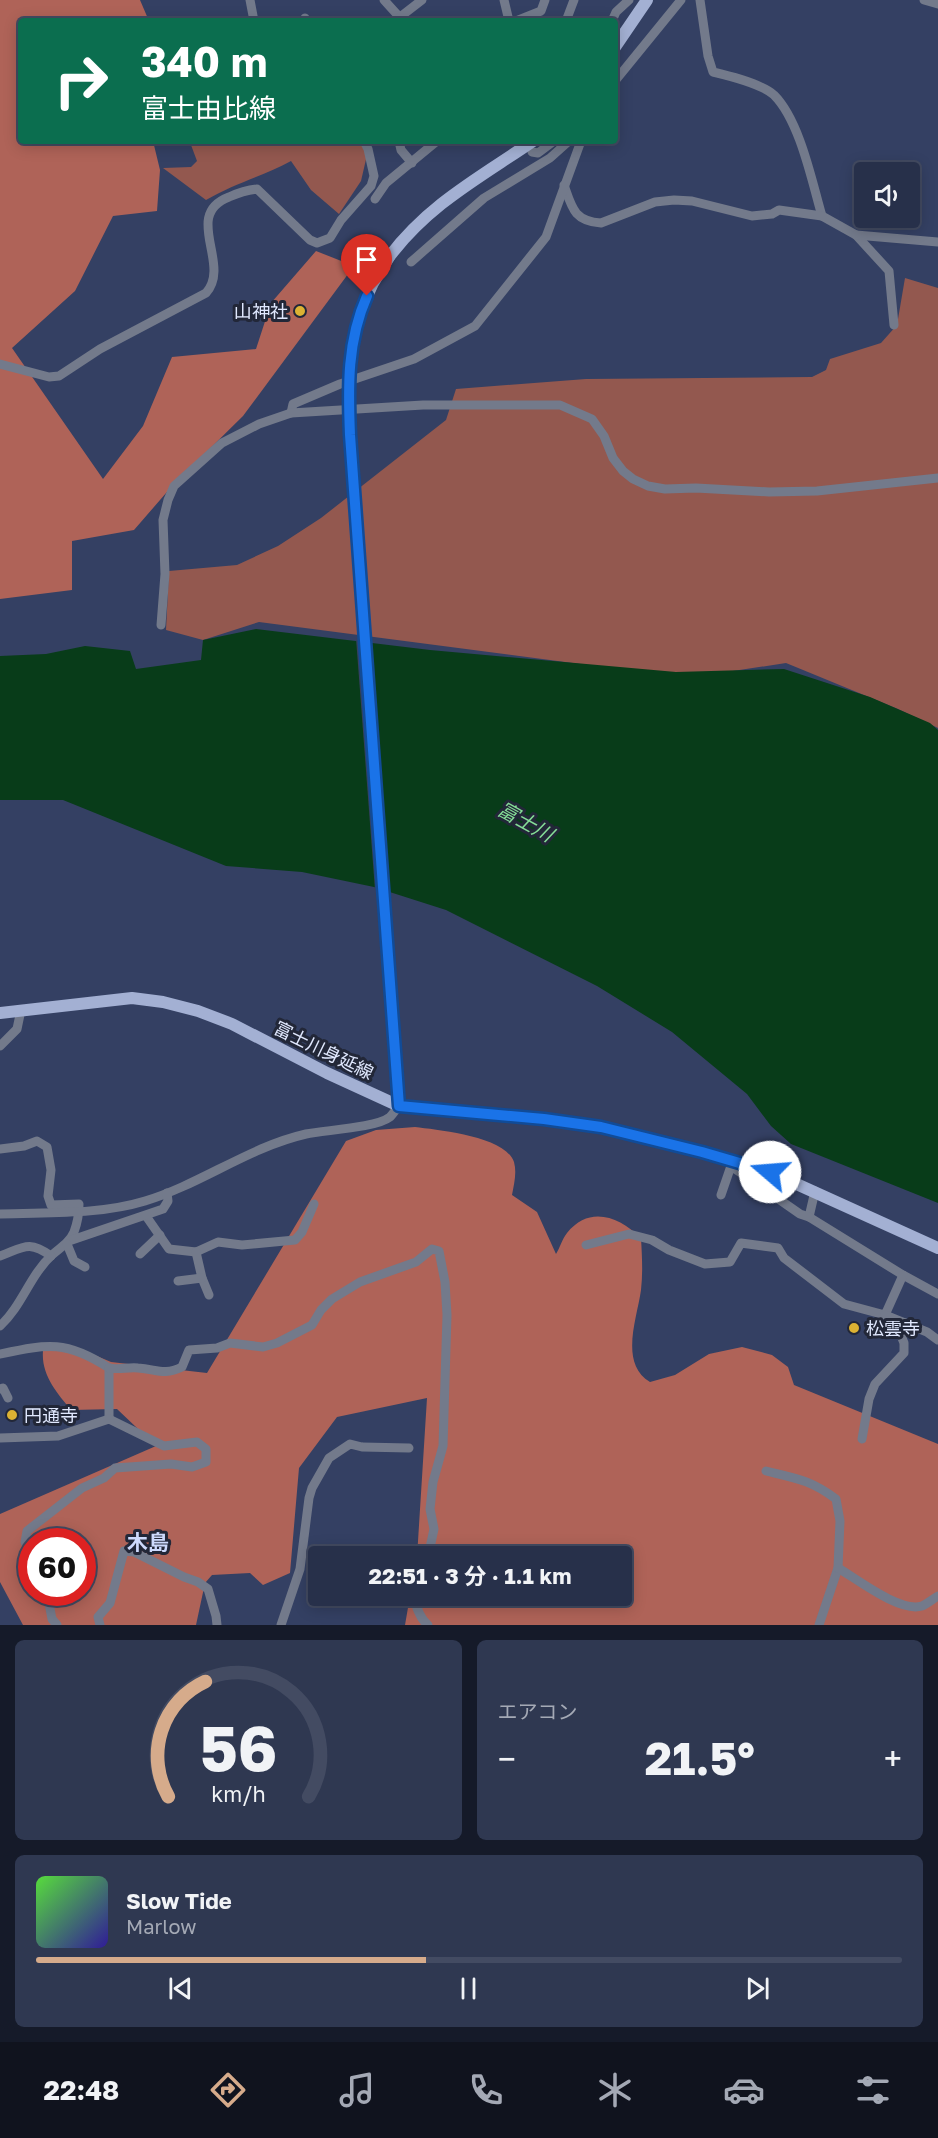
<!DOCTYPE html>
<html lang="ja">
<meta charset="utf-8">
<style>
:root{--surface:#27304a;--page:#2f3851;--text:#f1f3f6;--muted:#a4a9b5;--line:#434b62;--accent:#d6ab8b}
body{margin:0;font-family:"Golos Text","Noto Sans JP",sans-serif;background:var(--page);color:var(--text);height:100vh;display:flex;flex-direction:column;font-size:22px;white-space:nowrap}
*{box-sizing:border-box;margin:0}
p{font-size:20px;color:var(--muted)}
.icon{flex:none;width:33px;height:33px;fill:none;stroke:currentColor;stroke-width:2;stroke-linecap:round;stroke-linejoin:round}
.map{position:relative;height:1625px;overflow:hidden}
.side{display:flex;flex-direction:column;gap:15px;padding:15px;background:#151a29;flex:1}
.side>*{flex:none}
.hud{position:absolute;left:18px;top:18px;width:600px;height:126px;border-radius:6px;box-shadow:0 3px 15px #0003,0 0 0 2px var(--line);background:#0b6e4f;color:#fff;overflow:hidden}
.fabs{position:absolute;left:854px;top:162px;display:grid;gap:12px}
.fabs a{display:grid;place-items:center;width:66px;height:66px;border-radius:6px;background:var(--surface);box-shadow:0 3px 15px #0003,0 0 0 2px var(--line);font-size:30px}
.speed{position:absolute;left:18px;top:1528px;display:flex;gap:12px;font-size:30px;font-weight:700;text-align:center}
.speed>*{display:grid;place-content:center;width:78px;height:78px;border-radius:50%;background:var(--surface);box-shadow:0 3px 15px #0003,0 0 0 2px var(--line);line-height:1}
.speed .limit{border:9px solid #d22;background:#fff;color:#111}
.pin{position:absolute;display:grid;place-items:center;width:51px;height:51px;color:#fff;margin:-62px -26px;border-radius:50% 50% 50% 0;rotate:-45deg;box-shadow:0 0 6px #0007}
.pin .icon{rotate:45deg}
.me{position:absolute;width:66px;margin:-33px;rotate:288deg;stroke-linejoin:round;filter:drop-shadow(0 0 4px #0008)}
.turn{display:flex;align-items:center;gap:21px;height:126px;padding:0 24px;font-size:27px}
.turn .icon{width:78px;height:78px;stroke-width:2.5}
.turn b{display:block;font-size:42px;line-height:51px}
.big{font-size:45px;font-weight:700;line-height:1.1}
.side .card{flex:1;display:flex;flex-direction:column;justify-content:center;gap:9px;min-width:0;padding:0 21px;border-radius:9px;background:var(--page)}
.side .dial{align-items:center;gap:0}
.dial svg{height:156px;overflow:visible;fill:none;stroke:var(--line);stroke-width:7;stroke-linecap:round;text-anchor:middle}
.dial text{fill:var(--text);stroke:none}
.song{display:flex;align-items:center;gap:18px}
.cover{width:72px;height:72px;border-radius:9px;background:linear-gradient(135deg,hsl(110 70% 55%),hsl(250 70% 35%))}
.played{height:6px;border-radius:3px;background:linear-gradient(90deg,var(--accent) 45%,var(--line) 45%)}
.keys{display:flex;justify-content:space-around;direction:ltr}
.heat{display:flex;justify-content:space-between;align-items:center;font-size:33px;direction:ltr}
.side .tiles{flex:1;display:grid;gap:15px;grid-template-columns:1fr 1fr}
.card:last-child{grid-column:span 2}
.trip{position:absolute;left:308px;top:1546px;width:324px;height:60px;border-radius:6px;background:var(--surface);box-shadow:0 3px 15px #0003,0 0 0 2px var(--line);font-weight:700;line-height:60px;text-align:center}
.dock{display:flex;height:96px;justify-content:space-around;align-items:center;background:#10131e;color:var(--muted)}
.dock .icon{width:42px;height:42px}
.dock .selected{color:var(--accent)}
.dock b{font-size:27px;color:var(--text)}
.map>svg:first-child{display:block}
.green{fill:#93584f}
.forest{fill:#af6358;fill-rule:evenodd}
.water{fill:#083c19}
.pier{fill:#344063}
.lines{fill:none;stroke-linecap:round;stroke-linejoin:round}
.minor{stroke:#737a8b;stroke-width:9}
.major{stroke:#a3b0d3;stroke-width:12}
.major-bridge{stroke:#a3b0d3;stroke-width:12}
.route-casing{stroke:#114b97;stroke-width:15}
.route{stroke:#1a73e8;stroke-width:10}
.poi-dot{fill:#dcb233;stroke:#222738;stroke-width:2}
.labels{text-anchor:middle;dominant-baseline:central;stroke-width:6;stroke-linejoin:round;paint-order:stroke}
.poi-label{font-size:18px;fill:#e0e8fe;stroke:#222738;text-anchor:start}
.street-label{font-size:18px;fill:#e0e8fe;stroke:#222738}
.water-label{font-size:20px;font-style:italic;fill:#85dd97;stroke:#222738}
.quarter-label{font-size:21px;font-weight:bold;fill:#cddafd;stroke:#222738}
</style>
<div class="map">
<svg width="938" height="1625" viewBox="0 0 938 1625">
<rect width="100%" height="100%" fill="#344063"/>
<g class="green">
<path d="M198 141H361L367 155 361 181 339 214 311 190 291 161C263 176 233 184 206 200L163 168 191 167 197 161 191 145Z"/>
<polygon points="905,278 938,288 938,728 898,709 786,663 687,678 259,622 203,640 166,630 169,571 237,565 278,546 321,518 446,420 456,389 586,379 812,377 826,370 830,359 881,343 897,325"/>
</g>
<g class="forest">
<polygon points="0,0 140,0 149,21 21,21 21,141 153,141 160,170 157,211 113,216 75,291 12,348 103,479 143,426 172,357 256,349 271,303 316,251 354,266 243,416 173,485 134,530 72,541 72,590 0,599"/>
<path d="M415 1127C438 1130 505 1136 514 1162 517 1173 514 1184 512 1195L537 1212 556 1254C560 1248 562 1239 567 1233 590 1205 619 1217 641 1238 642 1256 643 1272 641 1290 637 1319 619 1363 650 1382L675 1375 709 1354 742 1347 772 1355 788 1367 794 1385 938 1444V1625H405L410 1596H621V1557H417L427 1398 337 1417 299 1468 290 1573 263 1585 250 1573 212 1575 205 1583 196 1625H23L0 1582V1514L156 1446 117 1409 71 1410C57 1393 41 1375 43 1351L73 1346 111 1362 207 1373 346 1141 376 1130ZM32 1542H82V1593H32Z"/>
</g>
<polygon class="water" points="256,629 430,650 676,672 784,669 870,697 930,723 938,730 938,1203 791,1144 771,1126 747,1094 672,1032 597,986 446,910 374,887 302,872 226,866 63,800 0,800 0,656 46,654 85,646 130,651 136,669 201,660 203,640"/>
<polygon class="pier" points="356,638 370,640 389,895 375,890"/>
<g class="lines">
<g class="minor">
<polyline points="250,0 254,21"/>
<polyline points="384,0 403,21"/>
<polyline points="504,0 509,21"/>
<path d="M700 0 708 56 713 72C730 76 762 84 774 95 800 121 812 182 822 216"/>
<polyline points="924,0 938,4"/>
<polyline points="400,17 422,0"/>
<polyline points="305,18 306,21"/>
<polyline points="516,21 541,11 545,0"/>
<polyline points="566,21 574,0"/>
<polyline points="612,21 616,12 629,0"/>
<polyline points="615,81 681,0"/>
<polyline points="399,141 401,150 412,163"/>
<polyline points="516,141 517,141"/>
<polyline points="532,152 538,153 554,141"/>
<path d="M564 185C572 208 574 221 601 223L655 202 674 200 692 201 752 216 772 214 779 210 822 216 856 235 889 271 894 325"/>
<polyline points="375,199 386,183 437,141"/>
<polyline points="856,235 938,242"/>
<polyline points="411,262 484,198 550,158 569,141"/>
<path d="M0 364 49 377 59 376 100 349 206 293C232 264 182 215 229 197 238 193 247 190 257 189L310 240 317 243 330 238 341 220 371 186 374 176 368 149 364 141"/>
<polyline points="291,413 293,404 340,384 414,359 475,326 546,237 581,141"/>
<polyline points="161,625 165,574 163,520 168,500 174,486 222,443 259,424 291,413 423,405 560,405 592,419 604,436 613,458 623,471 633,479 648,486 665,489 696,488 769,492 817,491 938,478"/>
<polyline points="0,1046 17,1029 21,1010"/>
<path d="M0 1149 24 1146 37 1141 47 1147 51 1170 48 1196 51 1205 79 1204C79 1213 77 1224 74 1232 69 1243 61 1247 52 1255 30 1275 22 1306 0 1326"/>
<polyline points="815,1191 809,1217 903,1275 938,1294"/>
<polyline points="721,1195 731,1166 800,1214 809,1217"/>
<path d="M0 1214C48 1212 99 1215 145 1201 201 1184 249 1147 306 1134 325 1130 376 1128 390 1117 393 1114 396 1109 399 1106"/>
<polyline points="146,1216 169,1249 196,1252 218,1242 242,1245 295,1240 302,1232 314,1204"/>
<polyline points="69,1241 163,1209 168,1201 167,1193"/>
<polyline points="67,1244 74,1261 85,1267"/>
<polyline points="586,1245 629,1234 652,1240 669,1250 705,1264 730,1262 741,1243 778,1248 784,1258 844,1304 885,1315 903,1275"/>
<polyline points="196,1252 202,1278 209,1295"/>
<polyline points="140,1254 160,1235"/>
<path d="M0 1256C24 1247 29 1240 51 1256"/>
<polyline points="178,1281 202,1278"/>
<polyline points="885,1315 927,1332 938,1340"/>
<path d="M0 1354C48 1344 66 1340 109 1368V1419"/>
<path d="M109 1368C119 1370 128 1367 138 1368 157 1369 163 1376 182 1367L189 1350 217 1348 230 1343 263 1347 277 1343 312 1325 321 1310 332 1299 360 1282 416 1262 432 1249 439 1251 445 1282 447 1315 443 1446 433 1482 430 1509 434 1529 428 1557"/>
<polyline points="0,1389 3,1388 8,1398"/>
<polyline points="0,1438 58,1436 109,1419 164,1446 197,1442 206,1449 206,1462 192,1467 171,1464 115,1468 104,1478 82,1488 27,1531 25,1542 32,1557"/>
<polyline points="862,1439 869,1399 875,1384 904,1353 904,1343 902,1338 905,1323"/>
<path d="M766 1471C795 1478 811 1480 836 1499L840 1521 838 1568 819 1625"/>
<path d="M838 1568C857 1579 900 1613 922 1606 927 1604 933 1599 938 1596"/>
<polyline points="47,1593 52,1619 57,1625"/>
<path d="M414 1596C416 1606 419 1618 428 1625"/>
<polyline points="100,1625 98,1617 110,1603 124,1551 134,1552 184,1577 198,1582 208,1589 216,1616 217,1625"/>
<polyline points="281,1625 300,1569 309,1498 312,1488 329,1458 350,1444 362,1447 409,1448"/>
</g>
<g class="major">
<polyline points="615,47 647,0"/>
<path d="M389 257C429 204 479 178 533 141"/>
<polyline points="0,1013 132,998 163,1002 198,1011 232,1024 327,1073 399,1106 562,1121 601,1127 702,1152 770,1172 938,1248"/>
<polyline points="397,1080 399,1106"/>
</g>
<polyline class="major-bridge" points="389,257 373,283 361,309 354,335 348,389 358,554 397,1080"/>
</g>
<g class="lines">
<defs>
<path id="route" d="M367 296C347 341 348 387 350 435L399 1106 544 1119 601 1127 702 1152 770 1172"/>
</defs>
<use href="#route" class="route-casing"/>
<use href="#route" class="route"/>
</g>
<g class="poi-dot">
<circle cx="300" cy="311" r="6"/>
<circle cx="854" cy="1328" r="6"/>
<circle cx="12" cy="1415" r="6"/>
</g>
<g class="labels">
<g class="poi-label">
<text x="288" y="311" text-anchor="end">山神社</text>
<text x="866" y="1328">松雲寺</text>
<text x="24" y="1415">円通寺</text>
</g>
<g class="street-label">
<text transform="translate(324 1050) rotate(26)">富士川身延線</text>
</g>
<g class="water-label">
<text transform="translate(526 821) rotate(29)">富士川</text>
</g>
<g class="quarter-label">
<text x="148" y="1542">木島</text>
</g>
</g>
</svg>
<div class="fabs">
<a><svg class="icon" aria-label="sound" viewBox="0 0 24 24"><path d="M4 9h4l5-4v14l-5-4H4zM17 9q2 3 0 6"/></svg></a>
</div>
<div class="speed"><div class="limit">60</div></div>
<div class="pin" style="left:367px;top:296px;background:#d93025"><svg class="icon" aria-label="arrive" viewBox="0 0 24 24"><path d="M6 21V4h12l-3 4 3 4H6"/></svg></div>
<svg class="me" style="left:770px;top:1172px" viewBox="-20 -20 40 40"><circle r="19" fill="#fff"/><path d="M0-13L10 11 0 6-10 11z" fill="#1a73e8"/></svg>
<div class="trip">22:51 · 3 分 · 1.1 km</div>
<div class="hud">
<div class="turn"><svg class="icon" aria-label="right" viewBox="0 0 24 24"><path d="M7 20v-9h11M14 6l5 5-5 5"/></svg><div><b>340 m</b>富士由比線</div></div>
</div>
</div>
<section class="side">
<div class="tiles">
<div class="card dial"><svg viewBox="0 0 100 80">
<path d="M14 69A42 42 0 1 1 86 69"/>
<path d="M14 69A42 42 0 0 1 33 10" stroke="#d6ab8b"/>
<text x="50" y="56" font-size="32" font-weight="700">56</text>
<text x="50" y="72" font-size="11">km/h</text>
</svg></div>
<div class="card"><p>エアコン</p>
<div class="heat"><a>−</a><b class="big">21.5°</b><a>+</a></div>
</div>
<div class="card">
<div class="song"><i class="cover"></i><div><b>Slow Tide</b><p>Marlow</p></div></div>
<div class="played"></div>
<div class="keys"><svg class="icon" aria-label="previous" viewBox="0 0 24 24"><path d="M18 5L8 12l10 7zM5 5v14"/></svg><svg class="icon" aria-label="pause" viewBox="0 0 24 24"><path d="M8 5v14M16 5v14"/></svg><svg class="icon" aria-label="next" viewBox="0 0 24 24"><path d="M6 5l10 7-10 7zM19 5v14"/></svg></div>
</div>
</div>
</section>
<nav class="dock">
<b>22:48</b>
<svg class="icon selected" aria-label="directions" viewBox="0 0 24 24"><path d="M12 3l9 9-9 9-9-9zM9 14v-3h6M13 9l2 2-2 2"/></svg>
<svg class="icon" aria-label="music" viewBox="0 0 24 24"><path d="M9 18V5l10-2v13"/><circle cx="6" cy="18" r="3"/><circle cx="16" cy="16" r="3"/></svg>
<svg class="icon" aria-label="phone" viewBox="0 0 24 24"><path d="M5 4h4l2 5-3 2q2 4 5 5l2-3 5 2v4C11 20 4 13 5 4z"/></svg>
<svg class="icon" aria-label="climate" viewBox="0 0 24 24"><path d="M12 3v18M4 7l16 10M4 17L20 7"/></svg>
<svg class="icon" aria-label="car" viewBox="0 0 24 24"><path d="M5 17H2v-5l4-1 3-4h7l3 4 3 1v5h-3M9 17h6M6 11h13"/><circle cx="7" cy="17" r="2"/><circle cx="17" cy="17" r="2"/></svg>
<svg class="icon" aria-label="filters" viewBox="0 0 24 24"><path d="M4 7h16M4 17h16"/><circle cx="9" cy="7" r="2"/><circle cx="15" cy="17" r="2"/></svg>
</nav>
